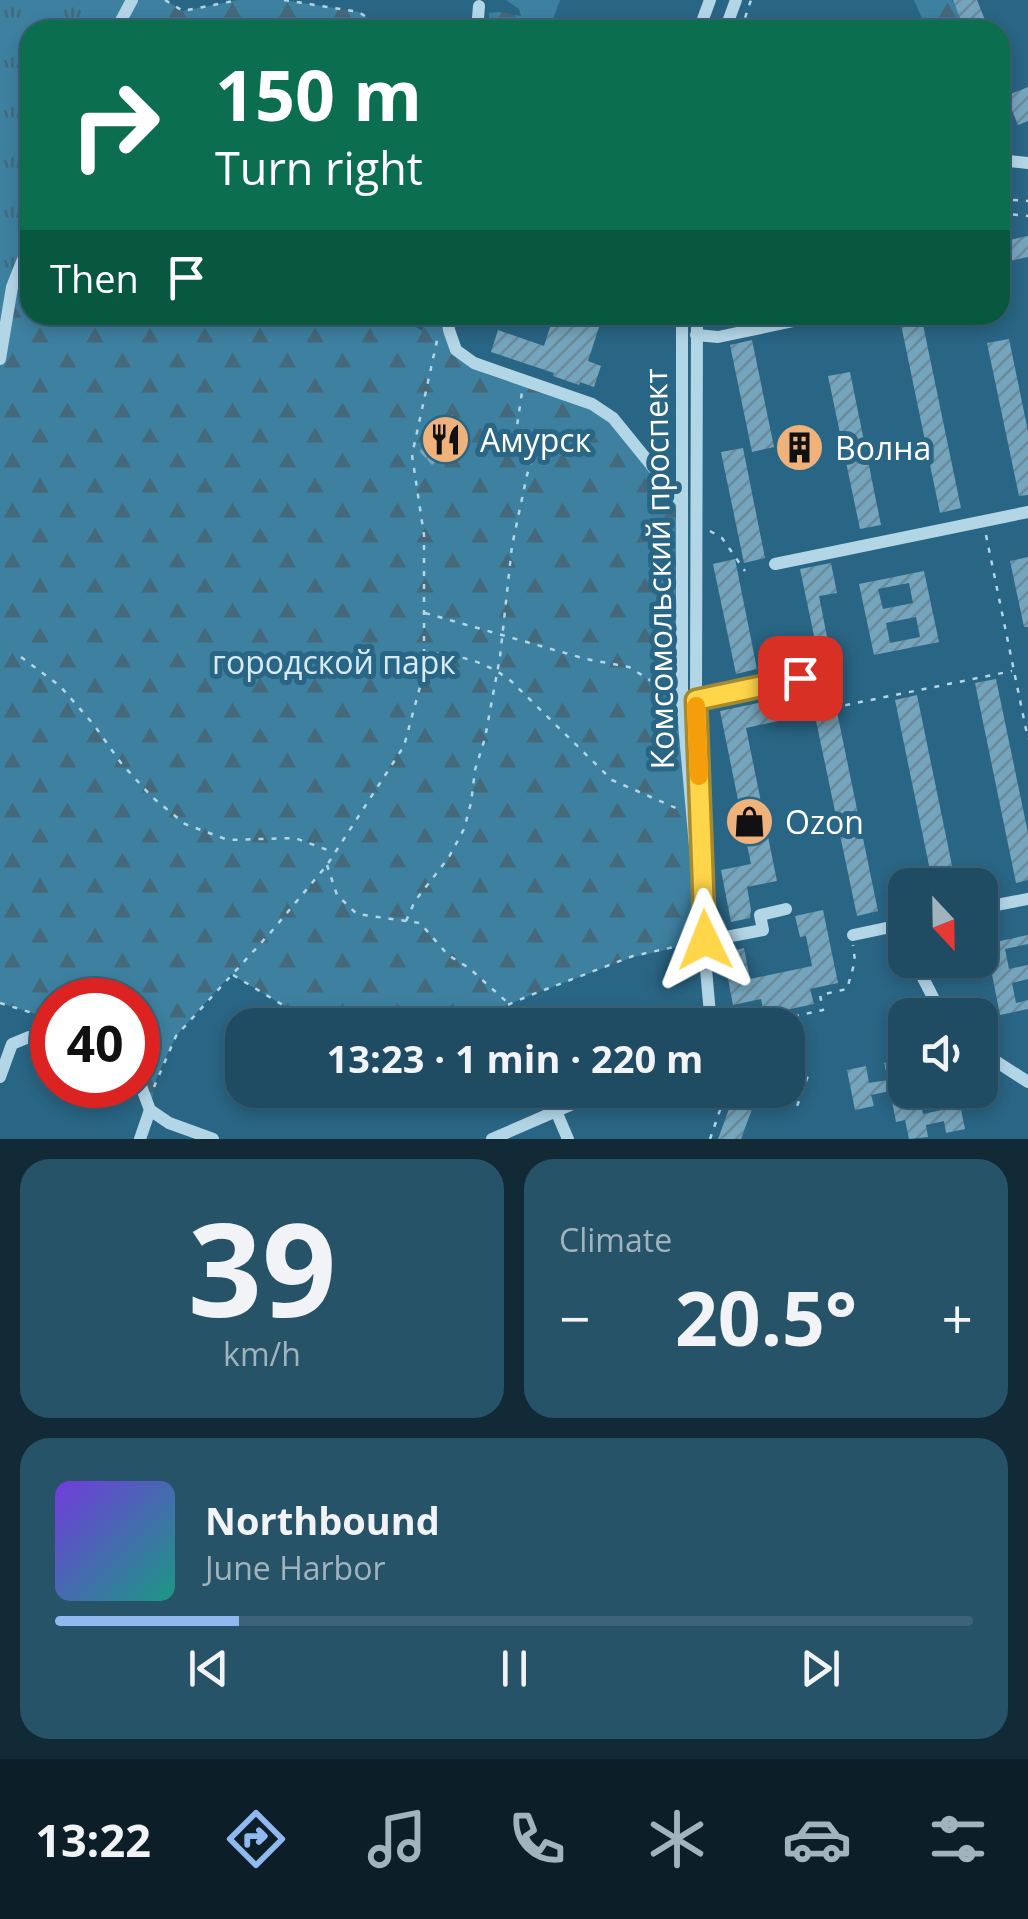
<!DOCTYPE html>
<meta charset="utf-8">
<style>
:root{--surface:#1f4c63;--page:#275369;--text:#f1f3f6;--muted:#a1b4be;--line:#3c6378;--accent:#90b9f0}
body{margin:0;font-family:"Open Sans",sans-serif;background:var(--page);color:var(--text);height:100vh;display:flex;flex-direction:column;font-size:38px;white-space:nowrap}
*{box-sizing:border-box;margin:0}
p{font-size:32px;color:var(--muted)}
.icon{flex:none;width:55px;height:55px;fill:none;stroke:currentColor;stroke-width:2;stroke-linecap:round;stroke-linejoin:round}
.map{position:relative;height:1139px;overflow:hidden}
.drawer{display:flex;flex-direction:column;gap:20px;padding:20px;background:#112a36;flex:1}
.drawer>*{flex:none}
.guide{position:absolute;left:20px;top:20px;width:990px;height:305px;border-radius:30px;box-shadow:0 5px 15px #0003,0 0 0 2px var(--line);background:#0b6e4f;color:#fff;overflow:hidden}
.needle{width:65px;rotate:158deg}
.fabs{position:absolute;left:888px;top:868px;display:grid;gap:20px}
.fabs a{display:grid;place-items:center;width:110px;height:110px;border-radius:20px;background:var(--surface);box-shadow:0 5px 15px #0003,0 0 0 2px var(--line);font-size:50px}
.speed{position:absolute;left:30px;top:978px;display:flex;gap:20px;font-size:50px;font-weight:700;text-align:center}
.speed>*{display:grid;place-content:center;width:130px;height:130px;border-radius:50%;background:var(--surface);box-shadow:0 5px 15px #0003,0 0 0 2px var(--line);line-height:1}
.speed .limit{border:15px solid #d22;background:#fff;color:#111}
.pin{position:absolute;display:grid;place-items:center;width:85px;height:85px;color:#fff;margin:-42px;border-radius:20px;box-shadow:0 5px 15px #0006}
.me{position:absolute;width:110px;margin:-55px;rotate:358deg;stroke-linejoin:round;filter:drop-shadow(0 0 8px #0008)}
.turn{display:flex;align-items:center;gap:35px;height:210px;padding:0 30px;font-size:45px}
.turn .icon{width:130px;height:130px;stroke-width:2.5}
.turn b{display:block;font-size:70px;line-height:85px}
.then{display:flex;align-items:center;height:95px;padding:0 30px;background:#0003;gap:20px;font-size:38px}
.big{font-size:75px;font-weight:700;line-height:1.1}
.drawer .tile{flex:1;display:flex;flex-direction:column;justify-content:center;gap:15px;min-width:0;padding:0 35px;border-radius:30px;background:var(--page)}
.drawer .dial{align-items:center;gap:0}
.dial b{font-size:130px;line-height:1}
.song{display:flex;align-items:center;gap:30px}
.cover{width:120px;height:120px;border-radius:15px;background:linear-gradient(135deg,hsl(260 70% 55%),hsl(170 70% 35%))}
.played{height:10px;border-radius:5px;background:linear-gradient(90deg,var(--accent) 20%,var(--line) 20%)}
.keys{display:flex;justify-content:space-around;direction:ltr}
.heat{display:flex;justify-content:space-between;align-items:center;font-size:55px;direction:ltr}
.drawer .tiles{flex:1;display:grid;gap:20px;grid-template-columns:1fr 1fr}
.tile:last-child{grid-column:span 2}
.trip{position:absolute;left:225px;top:1008px;width:580px;height:100px;border-radius:30px;background:var(--surface);box-shadow:0 5px 15px #0003,0 0 0 2px var(--line);font-weight:700;line-height:100px;text-align:center}
.tab-bar{display:flex;height:160px;justify-content:space-around;align-items:center;background:#0c1e28;color:var(--muted)}
.tab-bar .icon{width:70px;height:70px}
.tab-bar .on{color:var(--accent)}
.tab-bar b{font-size:45px;color:var(--text)}
.map>svg:first-child{display:block}
.grass{fill:url(#grass-tufts)}
.forest{fill:url(#forest-firs)}
.building{fill:url(#building-hatch);fill-rule:evenodd}
.lines{fill:none;stroke-linecap:round;stroke-linejoin:round}
.path{stroke:#b3d6e7;stroke-width:2.5;stroke-dasharray:5 8;stroke-linecap:butt}
.minor{stroke:#b3d6e7;stroke-width:12}
.route-casing{stroke:#a68a30;stroke-width:25}
.route{stroke:#ffd54a;stroke-width:18}
.slow{stroke:#f59e0b;stroke-width:18}
.labels{text-anchor:middle;dominant-baseline:central;stroke-width:10;stroke-linejoin:round;paint-order:stroke}
.poi-label{font-size:32px;fill:#fff;stroke:#296584;text-anchor:start}
.street-label{font-size:32px;fill:#fff;stroke:#296584}
.park-label{font-size:32px;fill:#d6ebf6;stroke:#296584}
</style>
<div class="map">
<svg width="1028" height="1139" viewBox="0 0 1028 1139">
<defs>
<pattern id="grass-tufts" width="24" height="20" patternUnits="userSpaceOnUse" patternTransform="scale(2.5)"><rect width="24" height="20" fill="#3e80a0"/><path d="M3 7l-1-3M5 7V3M7 7l1-3M15 17l-1-3M17 17v-4M19 17l1-3" fill="none" stroke="#44697a"/></pattern>
<pattern id="forest-firs" width="22" height="20" patternUnits="userSpaceOnUse" patternTransform="scale(2.5)"><rect width="22" height="20" fill="#3e80a0"/><path d="M5 1l3.5 6h-7zM16 11l3.5 6h-7z" fill="#44697a"/></pattern>
<pattern id="building-hatch" width="6" height="6" patternUnits="userSpaceOnUse" patternTransform="scale(2.5)"><rect width="6" height="6" fill="#75a5bc"/><path d="M-1 1l2-2M0 6l6-6M5 7l2-2" fill="none" stroke="#698a9a"/></pattern>
</defs>
<rect width="100%" height="100%" fill="#296584"/>
<polygon class="grass" points="0,0 132,0 116,30 30,30 30,242 0,359"/>
<g class="forest">
<polygon points="132,0 165,0 183,11 238,0 284,0 359,12 385,30 116,30"/>
<polygon points="506,0 560,0 549,30 489,30 489,13 499,12 521,16 519,9"/>
<path d="M914 0H952L962 17 963 30C926 30 929 35 914 0Z"/>
<polygon points="30,242 30,315 393,315 423,331 426,315 447,315 456,349 592,404 682,503 682,701 705,941 633,957 531,995 460,1025 316,1025 231,974 176,1036 156,1079 150,1110 138,1078 138,1000 52,1000 52,1019 0,1003 0,359 12,287"/>
</g>
<g class="building">
<polygon points="953,0 977,0 989,30 965,30"/>
<polygon points="1028,87 1028,121 1018,125 1006,96"/>
<polygon points="1028,236 1028,257 1000,263 1000,242"/>
<polygon points="554,315 619,315 615,326 601,321 588,361 601,366 594,387 580,382 579,385 553,376 554,373 491,352 498,330 544,346"/>
<polygon points="899,315 921,315 961,508 940,513"/>
<polygon points="1009,339 1028,431 1028,495 1019,496 987,343"/>
<polygon points="752,340 774,447 752,452 730,345"/>
<polygon points="850,372 881,525 860,529 828,376"/>
<polygon points="441,415 453,415 453,428 457,426 461,437 432,465 419,451 436,434 441,439"/>
<polygon points="743,448 765,558 744,563 721,452"/>
<polygon points="1028,557 1028,627 1024,627 1010,561"/>
<polygon points="735,559 757,669 736,674 713,564"/>
<polygon points="831,563 837,593 819,596 833,667 821,669 800,569"/>
<path d="M924 571 939 642 874 655 859 584ZM909 583 913 603 883 609 878 589ZM916 617 920 637 890 643 886 623Z"/>
<polygon points="996,679 1028,833 1028,880 1016,883 975,683"/>
<polygon points="797,695 801,716 746,728 777,881 747,887 751,910 750,918 731,922 721,870 751,864 720,711"/>
<polygon points="917,695 956,885 933,885 895,700"/>
<polygon points="837,712 878,911 857,916 815,716"/>
<polygon points="823,910 838,983 810,989 814,1004 781,1011 764,1015 761,999 733,1005 723,953 744,948 750,979 812,966 806,936 800,937 795,916"/>
<polygon points="1028,935 1028,944 1005,949 1009,969 1028,965 1028,979 1012,983 1016,1003 1028,1000 1028,1009 1000,1015 986,944"/>
<polygon points="902,1059 905,1090 909,1090 911,1099 920,1097 923,1114 942,1110 938,1093 957,1090 965,1129 946,1133 944,1121 926,1125 928,1137 909,1139 905,1120 896,1122 890,1091 871,1095 874,1106 855,1110 847,1070 866,1066 869,1083 888,1080 884,1063"/>
<polygon points="736,1090 759,1090 741,1139 718,1139"/>
</g>
<g class="lines">
<g class="path">
<polyline points="165,0 183,11 238,0"/>
<polyline points="284,0 359,12 385,30"/>
<polyline points="741,30 751,0"/>
<polyline points="1000,199 1028,201"/>
<polyline points="1000,213 1028,216"/>
<polyline points="710,531 722,538 745,571"/>
<polyline points="986,535 1028,739"/>
<polyline points="425,613 586,659 629,667 672,694"/>
<path d="M424 652C459 656 482 659 511 681L612 780 678 809"/>
<polyline points="21,657 60,686 94,725 121,763 152,797 185,824 228,840 295,838 333,852"/>
<polyline points="807,713 1012,671"/>
<polyline points="709,811 712,893"/>
<polyline points="327,865 337,895 357,914 420,923 448,955 469,968 508,1003"/>
<polyline points="406,921 415,901 449,857 464,829 471,803 475,770 485,738 500,657 512,546 527,475 538,441 517,426 522,392"/>
<polyline points="233,975 316,1025"/>
<polyline points="0,1003 52,1019"/>
<polyline points="460,1025 531,995 633,956 693,943"/>
<polyline points="756,1025 823,1010 820,995 847,989 855,961 853,945"/>
<polyline points="788,1066 809,1073 796,1109"/>
<polyline points="154,1087 176,1036 271,932 327,865 404,746 424,672 424,535 412,455 438,336"/>
<polyline points="710,1139 727,1090"/>
</g>
<g class="minor">
<polyline points="116,30 132,0"/>
<polyline points="477,30 479,6"/>
<polyline points="699,30 710,0"/>
<polyline points="725,30 736,0"/>
<polyline points="1000,160 1028,163"/>
<polyline points="447,315 449,330 456,350 474,363 592,404 613,418 682,503"/>
<polyline points="682,315 682,701 711,1025"/>
<polyline points="697,315 696,700 700,803"/>
<polyline points="696,335 718,337 822,315"/>
<polyline points="0,359 12,287 30,242"/>
<polyline points="775,564 1028,512"/>
<polyline points="689,700 800,678"/>
<polyline points="980,908 1028,899"/>
<polyline points="853,935 905,924"/>
<polyline points="705,941 763,930 760,915 786,909"/>
<polyline points="917,960 920,972 942,1015"/>
<polyline points="980,1051 1028,1082"/>
<polyline points="0,1077 12,1044 29,1037 52,1041"/>
<polyline points="138,1078 150,1110 169,1123 213,1139"/>
<polyline points="556,1111 568,1139"/>
<polyline points="140,1139 150,1110"/>
<polyline points="492,1139 605,1090"/>
</g>
</g>
<g class="lines">
<defs>
<polyline id="route" points="705,940 696,700 800,678"/>
</defs>
<use href="#route" class="route-casing"/>
<use href="#route" class="route"/>
<polyline class="slow" points="696,706 699,776"/>
</g>
<defs>
<symbol id="restaurant-disc" viewBox="-11 -11 22 22"><circle r="9.5" fill="#eeb27a" stroke="#296584"/><path d="M-5-6h1v4h1v-4h1v4h1v-4h1v5L-1.5 .5V6h-2V.5L-5-1ZM5-6V6H3V1.5H1.5Q1.5-4 5-6Z" fill="#111"/></symbol>
<symbol id="building-disc" viewBox="-11 -11 22 22"><circle r="9.5" fill="#eeb27a" stroke="#296584"/><path d="M-4-6H4V6H1V3H-1V6H-4ZM-2.5-4.3h1.7v1.8h-1.7ZM.8-4.3h1.7v1.8H.8ZM-2.5-1h1.7V.8h-1.7ZM.8-1h1.7V.8H.8Z" fill="#111"/></symbol>
<symbol id="shop-disc" viewBox="-11 -11 22 22"><circle r="9.5" fill="#eeb27a" stroke="#296584"/><path d="M-5-2.5h2.3a2.7 3.5 0 0 1 5.4 0H5L5.5 6h-11ZM-1.5-2.5h3a1.5 2.3 0 0 0-3 0Z" fill="#111"/></symbol>
</defs>
<g fill-rule="evenodd">
<use href="#restaurant-disc" x="418" y="412" width="55" height="55"/>
<use href="#building-disc" x="772" y="420" width="55" height="55"/>
<use href="#shop-disc" x="722" y="794" width="55" height="55"/>
</g>
<g class="labels">
<g class="poi-label">
<text x="480" y="439">Амурск</text>
<text x="835" y="447">Волна</text>
<text x="785" y="821">Ozon</text>
</g>
<g class="street-label">
<text transform="translate(658 569) rotate(-91)">Комсомольский проспект</text>
</g>
<g class="park-label">
<text x="334" y="661">городской парк</text>
</g>
</g>
</svg>
<div class="fabs">
<a><svg class="needle" viewBox="-14 -14 28 28"><path d="M0-13l5 13h-10z" fill="#e53935"/><path d="M0 13l5-13h-10z" fill="#a1b4be"/></svg></a>
<a><svg class="icon" aria-label="sound" viewBox="0 0 24 24"><path d="M4 9h4l5-4v14l-5-4H4zM17 9q2 3 0 6"/></svg></a>
</div>
<div class="speed"><div class="limit">40</div></div>
<div class="pin" style="left:800px;top:678px;background:#d93025"><svg class="icon" aria-label="arrive" viewBox="0 0 24 24"><path d="M6 21V4h12l-3 4 3 4H6"/></svg></div>
<svg class="me" style="left:705px;top:940px" viewBox="-20 -20 40 40"><path d="M0-17L14 15 0 8-14 15z" fill="#ffd54a" stroke="#fff" stroke-width="4"/></svg>
<div class="trip">13:23 · 1 min · 220 m</div>
<div class="guide">
<div class="turn"><svg class="icon" aria-label="right" viewBox="0 0 24 24"><path d="M7 20v-9h11M14 6l5 5-5 5"/></svg><div><b>150 m</b>Turn right</div></div>
<div class="then">Then<svg class="icon" aria-label="arrive" viewBox="0 0 24 24"><path d="M6 21V4h12l-3 4 3 4H6"/></svg></div>
</div>
</div>
<section class="drawer">
<div class="tiles">
<div class="tile dial"><b>39</b><p>km/h</p></div>
<div class="tile"><p>Climate</p>
<div class="heat"><a>−</a><b class="big">20.5°</b><a>+</a></div>
</div>
<div class="tile">
<div class="song"><i class="cover"></i><div><b>Northbound</b><p>June Harbor</p></div></div>
<div class="played"></div>
<div class="keys"><svg class="icon" aria-label="previous" viewBox="0 0 24 24"><path d="M18 5L8 12l10 7zM5 5v14"/></svg><svg class="icon" aria-label="pause" viewBox="0 0 24 24"><path d="M8 5v14M16 5v14"/></svg><svg class="icon" aria-label="next" viewBox="0 0 24 24"><path d="M6 5l10 7-10 7zM19 5v14"/></svg></div>
</div>
</div>
</section>
<nav class="tab-bar">
<b>13:22</b>
<svg class="icon on" aria-label="directions" viewBox="0 0 24 24"><path d="M12 3l9 9-9 9-9-9zM9 14v-3h6M13 9l2 2-2 2"/></svg>
<svg class="icon" aria-label="music" viewBox="0 0 24 24"><path d="M9 18V5l10-2v13"/><circle cx="6" cy="18" r="3"/><circle cx="16" cy="16" r="3"/></svg>
<svg class="icon" aria-label="phone" viewBox="0 0 24 24"><path d="M5 4h4l2 5-3 2q2 4 5 5l2-3 5 2v4C11 20 4 13 5 4z"/></svg>
<svg class="icon" aria-label="climate" viewBox="0 0 24 24"><path d="M12 3v18M4 7l16 10M4 17L20 7"/></svg>
<svg class="icon" aria-label="car" viewBox="0 0 24 24"><path d="M5 17H2v-5l4-1 3-4h7l3 4 3 1v5h-3M9 17h6M6 11h13"/><circle cx="7" cy="17" r="2"/><circle cx="17" cy="17" r="2"/></svg>
<svg class="icon" aria-label="filters" viewBox="0 0 24 24"><path d="M4 7h16M4 17h16"/><circle cx="9" cy="7" r="2"/><circle cx="15" cy="17" r="2"/></svg>
</nav>
